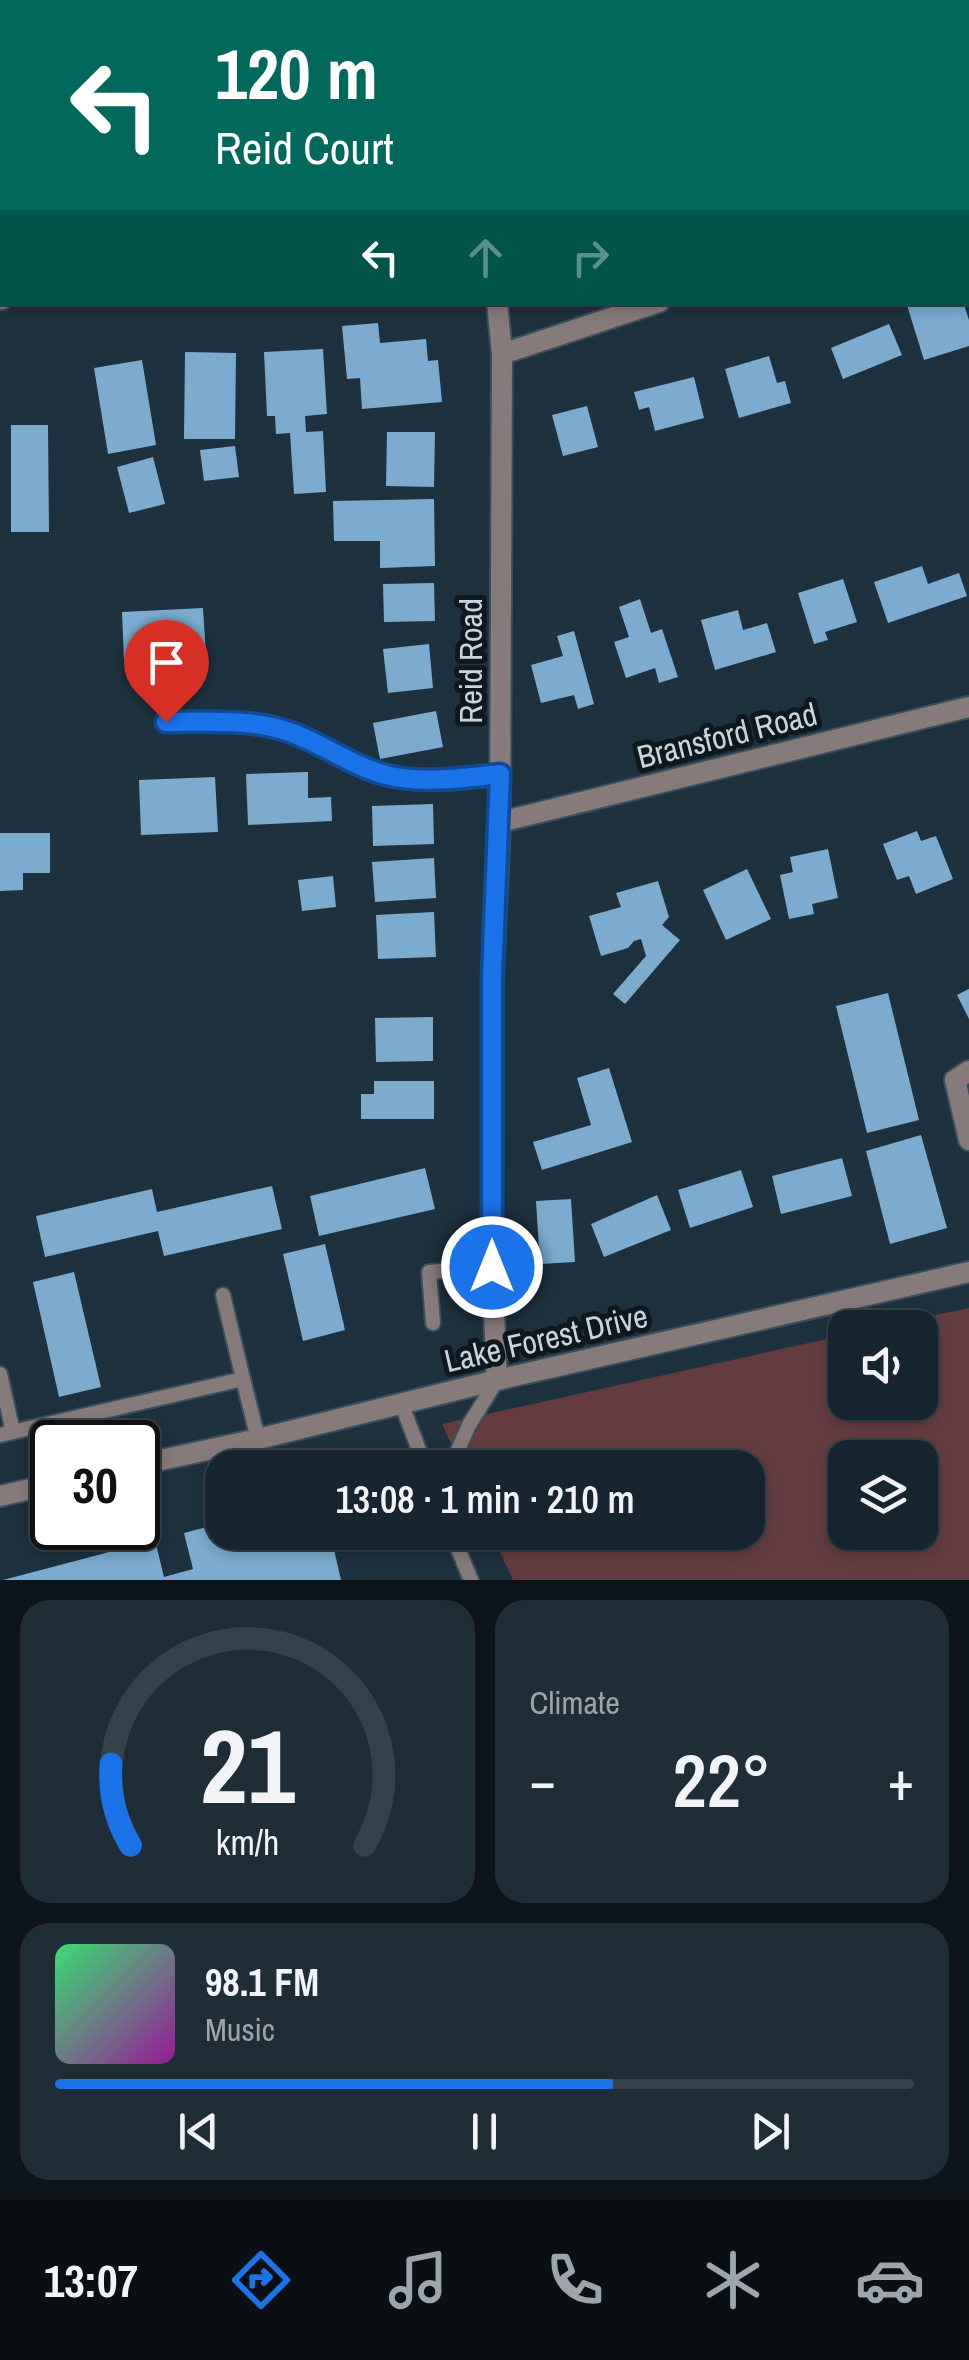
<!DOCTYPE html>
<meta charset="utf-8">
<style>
:root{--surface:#16252f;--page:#1f2d37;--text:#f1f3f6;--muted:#9ea5aa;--line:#35424b;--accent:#1a73e8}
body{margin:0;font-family:"Archivo Narrow",sans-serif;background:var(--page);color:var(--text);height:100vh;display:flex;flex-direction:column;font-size:38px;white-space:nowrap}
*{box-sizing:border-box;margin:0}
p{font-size:32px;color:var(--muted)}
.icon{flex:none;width:55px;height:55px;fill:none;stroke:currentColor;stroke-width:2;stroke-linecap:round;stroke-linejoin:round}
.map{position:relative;height:1580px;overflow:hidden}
.side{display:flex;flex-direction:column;gap:20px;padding:20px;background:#0c141a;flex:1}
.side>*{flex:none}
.top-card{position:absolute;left:0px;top:0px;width:970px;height:305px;box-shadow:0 5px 15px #0003,0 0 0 2px var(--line);background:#00695c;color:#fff;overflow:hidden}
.fabs{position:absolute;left:828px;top:1310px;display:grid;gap:20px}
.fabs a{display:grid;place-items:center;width:110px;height:110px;border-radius:20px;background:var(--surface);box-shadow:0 5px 15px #0003,0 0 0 2px var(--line);font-size:50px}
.speed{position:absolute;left:30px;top:1420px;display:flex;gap:20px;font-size:50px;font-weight:700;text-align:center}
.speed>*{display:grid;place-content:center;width:130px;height:130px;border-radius:50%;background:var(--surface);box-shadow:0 5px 15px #0003,0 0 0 2px var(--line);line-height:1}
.speed .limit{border:5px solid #111;border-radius:15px;background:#fff;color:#111}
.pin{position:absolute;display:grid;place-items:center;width:85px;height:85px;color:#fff;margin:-102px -42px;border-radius:50% 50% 50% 0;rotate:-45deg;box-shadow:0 0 10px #0007}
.pin .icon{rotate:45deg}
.me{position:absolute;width:110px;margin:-55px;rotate:0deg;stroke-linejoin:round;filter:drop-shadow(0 0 8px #0008)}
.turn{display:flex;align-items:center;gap:35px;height:210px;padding:0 50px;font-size:45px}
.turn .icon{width:130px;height:130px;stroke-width:2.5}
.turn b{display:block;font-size:70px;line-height:85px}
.lanes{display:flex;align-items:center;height:95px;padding:0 50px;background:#0003;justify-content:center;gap:50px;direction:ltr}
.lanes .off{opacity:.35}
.big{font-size:75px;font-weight:600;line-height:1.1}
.side .tile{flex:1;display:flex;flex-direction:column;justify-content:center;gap:15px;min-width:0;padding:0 35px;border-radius:30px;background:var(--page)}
.side .dial{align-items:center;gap:0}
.dial svg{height:260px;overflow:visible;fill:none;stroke:var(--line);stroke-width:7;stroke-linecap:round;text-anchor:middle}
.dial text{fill:var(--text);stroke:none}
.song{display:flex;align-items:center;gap:30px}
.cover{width:120px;height:120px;border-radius:15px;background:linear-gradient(135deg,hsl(140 70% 55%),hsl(300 70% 35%))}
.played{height:10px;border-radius:5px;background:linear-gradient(90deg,var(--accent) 65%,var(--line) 65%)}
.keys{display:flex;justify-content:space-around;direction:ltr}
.heat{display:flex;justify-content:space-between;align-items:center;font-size:55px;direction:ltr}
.side .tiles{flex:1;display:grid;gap:20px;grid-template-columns:1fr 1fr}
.tile:last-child{grid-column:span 2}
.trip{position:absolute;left:205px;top:1450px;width:560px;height:100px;border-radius:30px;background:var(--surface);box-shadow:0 5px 15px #0003,0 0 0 2px var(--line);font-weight:600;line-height:100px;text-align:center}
.menu{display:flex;height:160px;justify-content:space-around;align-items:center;background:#090f13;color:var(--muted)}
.menu .icon{width:70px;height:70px}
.menu .on{color:var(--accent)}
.menu b{font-size:45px;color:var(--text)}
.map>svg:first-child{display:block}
.green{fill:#643c40;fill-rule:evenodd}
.building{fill:#7bacd0}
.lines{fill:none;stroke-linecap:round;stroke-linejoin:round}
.service-casing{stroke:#3c4f5c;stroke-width:18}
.minor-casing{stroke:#3c4f5c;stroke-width:24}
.tertiary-casing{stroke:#3c4f5c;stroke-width:24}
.service{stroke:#877a7b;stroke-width:14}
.minor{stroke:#877a7b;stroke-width:20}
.tertiary{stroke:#877a7b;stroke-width:20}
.route-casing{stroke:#114b97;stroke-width:25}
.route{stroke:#1a73e8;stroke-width:18}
.labels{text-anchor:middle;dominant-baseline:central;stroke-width:10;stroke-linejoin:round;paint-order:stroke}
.street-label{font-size:32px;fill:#c9d5de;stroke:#0f181e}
</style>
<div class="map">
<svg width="969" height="1580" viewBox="0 0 969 1580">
<rect width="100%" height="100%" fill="#1d313f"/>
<path class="green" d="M969 1308V1580H513L491 1533 748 1532V1468L462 1467 442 1424 845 1335V1402H920V1328L879 1327ZM845 1458H920V1532H845Z"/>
<g class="building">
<polygon points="906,302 963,302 969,320 969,346 924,360"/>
<polygon points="378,323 380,343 426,339 428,361 438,360 442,402 362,409 360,378 347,379 342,326"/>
<polygon points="889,324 902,355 843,379 831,348"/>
<polygon points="323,349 327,414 305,416 306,432 323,431 326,492 294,494 290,433 276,434 275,416 267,416 264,352"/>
<polygon points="185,352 236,353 235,439 184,439"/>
<polygon points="769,356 777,383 785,381 791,403 739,418 725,369"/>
<polygon points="142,360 156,445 108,454 94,368"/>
<polygon points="694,377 704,418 655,431 649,407 639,410 634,392"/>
<polygon points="587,406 598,447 563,456 552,415"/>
<polygon points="11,425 48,425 49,532 11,532"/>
<polygon points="387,432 435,432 434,487 386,486"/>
<polygon points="235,446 239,477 204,481 200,450"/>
<polygon points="153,457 165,504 129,513 117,467"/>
<polygon points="434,499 435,566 380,568 380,541 334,541 333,501"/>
<polygon points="922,566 928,584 959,573 967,596 888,623 874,582"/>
<polygon points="843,579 857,622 825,632 828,640 814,644 798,593"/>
<polygon points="434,583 435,621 384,622 383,584"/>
<polygon points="640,599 651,633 662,629 678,677 659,683 655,668 626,678 614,642 629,637 619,607"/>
<polygon points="203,608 206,655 124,660 122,612"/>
<polygon points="738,610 743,630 767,623 776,652 715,670 701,620"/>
<polygon points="574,631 594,704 578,709 574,695 541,703 531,665 563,656 557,636"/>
<polygon points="429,644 433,688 388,693 383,649"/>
<polygon points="436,711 443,747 380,759 373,723"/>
<polygon points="308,772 308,798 331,797 332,821 248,825 246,774"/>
<polygon points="215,777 218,832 141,835 139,780"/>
<polygon points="433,804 434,844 373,846 372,806"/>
<polygon points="917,831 921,841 936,836 953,879 916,894 909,876 897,880 883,844"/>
<polygon points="0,833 50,833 50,873 23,873 23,890 0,891"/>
<polygon points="828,849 838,898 812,904 814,914 789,919 780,875 793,872 790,857"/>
<polygon points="434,858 436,898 375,902 372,862"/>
<polygon points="747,869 771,919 726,940 703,890"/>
<polygon points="333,876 336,907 302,911 298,880"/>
<polygon points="658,881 669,917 662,925 680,940 625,1004 613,994 646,956 641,939 634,941 628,948 601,956 589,916 621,907 616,893"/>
<polygon points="434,912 436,957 378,959 376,915"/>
<polygon points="969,989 969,1019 957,995"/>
<polygon points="888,993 919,1120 867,1133 836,1006"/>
<polygon points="433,1017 433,1061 376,1062 375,1018"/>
<polygon points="609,1068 632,1142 542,1170 533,1142 591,1125 577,1078"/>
<polygon points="374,1081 434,1081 434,1119 361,1119 361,1094 374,1094"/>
<polygon points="921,1135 947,1228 890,1244 866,1151"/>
<polygon points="842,1158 852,1196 781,1214 772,1176"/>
<polygon points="425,1168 435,1209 319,1236 310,1196"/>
<polygon points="741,1170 753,1207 690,1228 678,1190"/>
<polygon points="272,1186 282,1229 164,1256 158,1231 45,1257 36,1216 152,1189 157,1212"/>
<polygon points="657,1195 671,1230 604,1257 591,1224"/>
<polygon points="571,1199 575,1262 540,1264 536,1201"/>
<polygon points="325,1244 345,1330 303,1341 283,1254"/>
<polygon points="74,1272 101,1387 59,1397 33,1282"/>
<polygon points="222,1523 222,1532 330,1532 341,1580 3,1580 155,1540 164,1577 193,1569 184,1533"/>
</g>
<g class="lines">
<defs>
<g id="service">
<polyline points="223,1295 243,1379"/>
<polyline points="433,1323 429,1272 492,1267"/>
<polyline points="0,1374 13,1432"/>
<polyline points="401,1403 426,1468"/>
<polyline points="0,1435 243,1379 258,1439"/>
<polyline points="450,1468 469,1425 497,1380"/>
<polyline points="451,1532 471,1580"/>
</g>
<g id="minor">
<polyline points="357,0 357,2"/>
<polyline points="0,61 2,65"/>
<polyline points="968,202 969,201"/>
<polyline points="0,299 2,299"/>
<polyline points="502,354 659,302"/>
<path d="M166 722C203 722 244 719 280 729 317 739 348 765 386 775 421 784 464 779 500 774"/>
<polyline points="500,822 969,707"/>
<polyline points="969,1071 955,1080 969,1140"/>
<polyline points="497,1380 492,1267 493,977 500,822 502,354 497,302"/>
</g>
<g id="tertiary">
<polyline points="138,1465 258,1439 497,1380 969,1272"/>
<polyline points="0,1496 52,1484"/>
</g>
</defs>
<use href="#service" class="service-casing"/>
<use href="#minor" class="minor-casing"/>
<use href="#tertiary" class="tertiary-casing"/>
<use href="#service" class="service"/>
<use href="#minor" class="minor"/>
<use href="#tertiary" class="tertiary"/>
</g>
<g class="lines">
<defs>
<path id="route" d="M166 722C203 722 244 719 280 729 317 739 348 765 386 775 421 784 464 778 500 774L492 977V1267"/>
</defs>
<use href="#route" class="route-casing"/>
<use href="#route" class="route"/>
</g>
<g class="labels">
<g class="street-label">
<text transform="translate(470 661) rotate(-90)">Reid Road</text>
<text transform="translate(727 735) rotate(-14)">Bransford Road</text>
<text transform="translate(546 1338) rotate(-13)">Lake Forest Drive</text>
</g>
</g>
</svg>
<div class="fabs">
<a><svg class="icon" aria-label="sound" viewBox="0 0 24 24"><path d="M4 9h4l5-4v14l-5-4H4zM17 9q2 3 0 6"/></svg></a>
<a><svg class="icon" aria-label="layers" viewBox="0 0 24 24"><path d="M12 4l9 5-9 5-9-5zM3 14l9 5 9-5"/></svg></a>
</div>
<div class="speed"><div class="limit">30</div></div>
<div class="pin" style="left:166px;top:722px;background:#d93025"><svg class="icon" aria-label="arrive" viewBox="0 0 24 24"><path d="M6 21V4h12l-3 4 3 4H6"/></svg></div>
<svg class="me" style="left:492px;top:1267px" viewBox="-20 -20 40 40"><circle r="17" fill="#1a73e8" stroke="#fff" stroke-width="3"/><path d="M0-11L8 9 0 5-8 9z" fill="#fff"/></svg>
<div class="trip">13:08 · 1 min · 210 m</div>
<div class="top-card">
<div class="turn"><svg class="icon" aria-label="left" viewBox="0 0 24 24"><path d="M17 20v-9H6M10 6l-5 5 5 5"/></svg><div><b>120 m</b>Reid Court</div></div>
<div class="lanes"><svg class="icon" aria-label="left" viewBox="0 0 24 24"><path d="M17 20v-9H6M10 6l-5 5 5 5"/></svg><svg class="icon off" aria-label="ahead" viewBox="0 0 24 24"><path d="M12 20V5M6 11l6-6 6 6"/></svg><svg class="icon off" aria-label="right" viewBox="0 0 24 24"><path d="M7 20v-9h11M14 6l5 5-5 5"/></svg></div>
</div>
</div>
<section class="side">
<div class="tiles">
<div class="tile dial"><svg viewBox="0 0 100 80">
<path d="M14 69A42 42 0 1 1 86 69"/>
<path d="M14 69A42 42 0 0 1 8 44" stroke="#1a73e8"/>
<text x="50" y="56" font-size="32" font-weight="700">21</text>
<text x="50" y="72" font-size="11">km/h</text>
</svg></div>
<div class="tile"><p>Climate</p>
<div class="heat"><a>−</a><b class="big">22°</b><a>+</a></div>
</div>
<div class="tile">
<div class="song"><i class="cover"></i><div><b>98.1 FM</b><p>Music</p></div></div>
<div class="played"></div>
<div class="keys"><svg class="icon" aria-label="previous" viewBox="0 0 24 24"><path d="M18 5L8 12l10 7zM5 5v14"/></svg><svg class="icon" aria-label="pause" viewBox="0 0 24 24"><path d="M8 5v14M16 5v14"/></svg><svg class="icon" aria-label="next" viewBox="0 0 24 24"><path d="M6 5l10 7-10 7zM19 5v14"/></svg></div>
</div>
</div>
</section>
<nav class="menu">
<b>13:07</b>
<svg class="icon on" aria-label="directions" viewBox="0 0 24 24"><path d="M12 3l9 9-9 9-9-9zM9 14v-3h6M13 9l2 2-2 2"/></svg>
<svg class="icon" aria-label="music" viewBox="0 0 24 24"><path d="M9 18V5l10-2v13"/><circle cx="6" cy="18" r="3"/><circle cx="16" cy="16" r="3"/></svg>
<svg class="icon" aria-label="phone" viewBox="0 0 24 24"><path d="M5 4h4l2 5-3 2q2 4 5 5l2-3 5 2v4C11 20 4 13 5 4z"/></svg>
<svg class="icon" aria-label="climate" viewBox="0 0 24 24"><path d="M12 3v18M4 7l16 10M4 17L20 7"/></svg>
<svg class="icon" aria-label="car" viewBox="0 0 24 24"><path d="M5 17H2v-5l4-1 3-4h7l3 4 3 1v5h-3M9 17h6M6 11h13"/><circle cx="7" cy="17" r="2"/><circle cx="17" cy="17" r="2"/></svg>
</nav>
